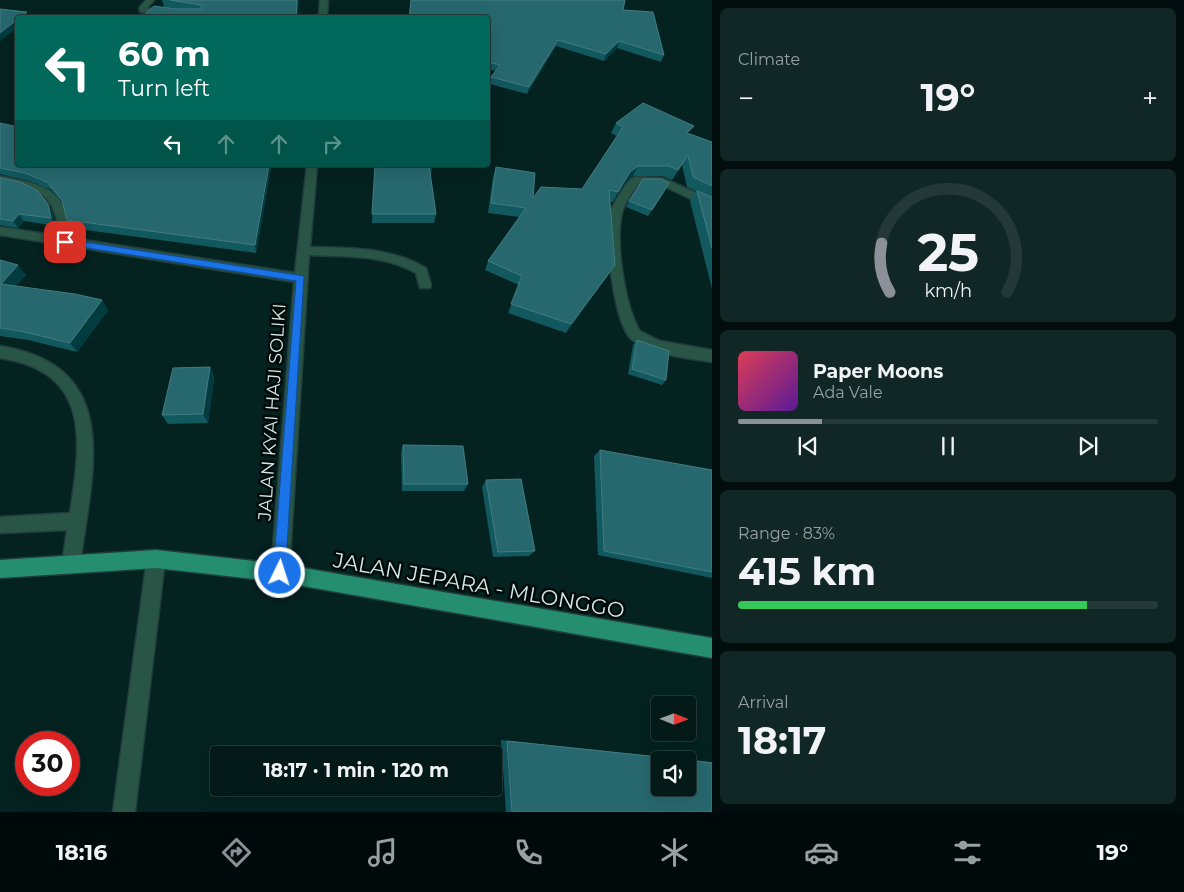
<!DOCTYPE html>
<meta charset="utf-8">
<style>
:root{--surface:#031a18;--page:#112725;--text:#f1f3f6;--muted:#97a1a2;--line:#243837;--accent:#8c9099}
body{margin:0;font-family:Montserrat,sans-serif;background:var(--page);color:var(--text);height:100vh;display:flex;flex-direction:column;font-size:19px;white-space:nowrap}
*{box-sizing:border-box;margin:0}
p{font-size:16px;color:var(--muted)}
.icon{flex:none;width:28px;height:28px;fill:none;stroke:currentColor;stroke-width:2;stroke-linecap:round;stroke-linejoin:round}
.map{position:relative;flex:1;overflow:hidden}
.panel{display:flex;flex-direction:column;gap:8px;padding:8px;background:#020e0d;width:472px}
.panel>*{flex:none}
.top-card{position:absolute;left:15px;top:15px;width:475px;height:152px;border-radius:5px;box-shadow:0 5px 20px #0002,0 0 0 1px var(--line);background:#00695c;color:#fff;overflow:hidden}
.needle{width:32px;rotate:91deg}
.tools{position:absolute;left:651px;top:696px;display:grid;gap:10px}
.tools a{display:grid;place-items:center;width:45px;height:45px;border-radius:5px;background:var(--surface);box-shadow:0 5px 20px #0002,0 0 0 1px var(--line);font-size:25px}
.speed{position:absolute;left:15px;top:731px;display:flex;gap:10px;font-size:25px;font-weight:700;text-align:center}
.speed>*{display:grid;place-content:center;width:65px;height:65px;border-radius:50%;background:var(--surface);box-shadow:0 5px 20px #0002,0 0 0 1px var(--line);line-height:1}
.speed .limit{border:8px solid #d22;background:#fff;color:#111}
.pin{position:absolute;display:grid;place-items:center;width:42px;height:42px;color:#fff;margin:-21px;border-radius:10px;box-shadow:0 2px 8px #0006}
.me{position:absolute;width:55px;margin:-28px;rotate:4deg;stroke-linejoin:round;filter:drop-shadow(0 0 4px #0008)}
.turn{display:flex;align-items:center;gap:18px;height:105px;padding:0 20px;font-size:22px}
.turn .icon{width:65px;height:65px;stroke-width:2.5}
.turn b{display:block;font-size:35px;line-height:42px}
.lanes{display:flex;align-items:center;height:48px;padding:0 20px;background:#0003;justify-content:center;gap:25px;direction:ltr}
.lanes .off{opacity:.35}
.big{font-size:38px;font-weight:700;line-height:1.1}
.panel .tile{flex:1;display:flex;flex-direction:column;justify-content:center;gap:8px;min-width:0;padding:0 18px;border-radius:8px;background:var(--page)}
.panel .dial{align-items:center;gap:0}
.dial svg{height:130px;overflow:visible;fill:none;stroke:var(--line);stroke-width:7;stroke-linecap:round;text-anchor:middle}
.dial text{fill:var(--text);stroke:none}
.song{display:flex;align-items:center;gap:15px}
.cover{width:60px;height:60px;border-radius:8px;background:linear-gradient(135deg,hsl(350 70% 55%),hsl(270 70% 35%))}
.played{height:5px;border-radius:2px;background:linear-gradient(90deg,var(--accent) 20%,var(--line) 20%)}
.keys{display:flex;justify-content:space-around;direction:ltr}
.heat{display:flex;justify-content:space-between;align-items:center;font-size:28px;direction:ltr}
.charge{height:8px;border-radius:4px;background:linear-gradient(90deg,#34c759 83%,var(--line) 0)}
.trip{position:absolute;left:210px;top:746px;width:292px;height:50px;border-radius:5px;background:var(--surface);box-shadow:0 5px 20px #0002,0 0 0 1px var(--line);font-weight:700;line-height:50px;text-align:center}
.tabs{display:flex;height:80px;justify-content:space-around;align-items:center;background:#010a0a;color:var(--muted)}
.tabs .icon{width:35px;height:35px}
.tabs .selected{color:var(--accent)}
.tabs b{font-size:22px;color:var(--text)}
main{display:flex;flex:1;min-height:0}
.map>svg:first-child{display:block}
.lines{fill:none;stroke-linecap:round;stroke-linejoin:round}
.minor-casing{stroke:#213e3c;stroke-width:3}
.major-casing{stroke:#213e3c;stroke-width:3}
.minor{fill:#295546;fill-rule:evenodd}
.major{fill:#248e6e;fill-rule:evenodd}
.wall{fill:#12585f}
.shaded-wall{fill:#033c40}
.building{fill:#27686e;stroke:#427c80}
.route{fill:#1a73e8;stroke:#114b97}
.labels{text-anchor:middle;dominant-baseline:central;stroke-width:5;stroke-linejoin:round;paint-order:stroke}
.street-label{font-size:18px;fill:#d4e9e6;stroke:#000a09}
.near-street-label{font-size:21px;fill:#d4e9e6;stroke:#000a09}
</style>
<main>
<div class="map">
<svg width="712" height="812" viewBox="0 0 712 812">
<rect width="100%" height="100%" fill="#042220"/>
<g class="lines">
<defs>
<g id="minor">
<polygon points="146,0 154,0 147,8 203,18 179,18 140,12 139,8"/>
<polygon points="320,0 328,0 327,18 319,18"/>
<path d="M307 165H317L310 247C351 248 390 247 426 268L431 285 430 288H420L416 273C383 254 346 257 309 255L289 573 286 579 280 582 274 579 271 573 294 282 0 235V227L59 236C56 192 38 190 0 182V176C44 185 67 187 71 238L295 273Z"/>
<path d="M636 177 663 178 712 200V209L657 183H639C631 193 623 205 621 217 616 246 625 307 640 331L660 341 712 350V362C690 358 647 355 631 339 614 323 605 240 609 217 611 207 617 198 623 189 626 184 630 178 636 177Z"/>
<path d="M0 346C125 366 92 472 80 564L77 570 71 573 65 570 62 564 67 530 0 533V517L70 513C81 441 92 372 0 358Z"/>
<polygon points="156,550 162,553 165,559 135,812 113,812 147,559 150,553"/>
</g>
<polygon id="major" points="156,550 280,564 712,638 712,658 280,582 156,568 0,578 0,560"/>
</defs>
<use href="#minor" class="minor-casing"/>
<use href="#major" class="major-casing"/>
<use href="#minor" class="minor"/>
<use href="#major" class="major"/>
</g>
<g class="wall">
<polygon points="162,0 298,0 298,18 141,18 164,7"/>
<polygon points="623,10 664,55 661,62 617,48 604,61 556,46 527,94 490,84 491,77 496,71 488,69 488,18"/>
<polygon points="0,123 18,165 270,165 271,168 256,253 71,228 67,220 63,203 52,190 30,181 0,174"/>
<polygon points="616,123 690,134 712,142 712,289 690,201 696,191 687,187 682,165 672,180 663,176 633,176 625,182 613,202 610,202 615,265 609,274 566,333 508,313 519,285 485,270 488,261 519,217 488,213 493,177 496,167 533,198 582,189 617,136 611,133"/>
<polygon points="375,165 432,165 431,175 430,175 436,214 434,223 372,223"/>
<polygon points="0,178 48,204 52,211 56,226 24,221 18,228 0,225"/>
<polygon points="666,189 648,216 626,207 629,201"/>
<polygon points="0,260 26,275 16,286 108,310 77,352 28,340 0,336"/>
<polygon points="637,340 666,380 662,385 628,374 633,345"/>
<polygon points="210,367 214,377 208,423 168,424 162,415"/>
<polygon points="403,445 468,484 464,491 402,491 401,453"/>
<polygon points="600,450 712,470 712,578 598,555 594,456"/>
<polygon points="486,480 535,551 529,556 493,557 482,487"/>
<polygon points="501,740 712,762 712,812 506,812"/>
</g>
<g class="shaded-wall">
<polygon points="297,0 298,0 299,2 298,18 296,18"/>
<polygon points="27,12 29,18 20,18"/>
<polygon points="18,19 18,27 0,41 0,33"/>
<polygon points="558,40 556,46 527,94 529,87"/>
<polygon points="619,41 617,48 604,61 606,54"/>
<polygon points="269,165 270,165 271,168 256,253 255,245"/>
<polygon points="638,166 633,176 625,182 613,202 618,192 630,172"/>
<polygon points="48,204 52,211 56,226 51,218"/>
<polygon points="19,214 24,221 18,228 13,221"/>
<polygon points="18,265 26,275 9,294 1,284"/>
<polygon points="615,265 609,274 566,333 571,324"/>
<polygon points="102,300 108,310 77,352 70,343"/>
<polygon points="210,367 214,377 208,423 203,414"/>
</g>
<g class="building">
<polygon points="170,0 297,0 296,18 141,18 154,6 176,9 202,9 201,5"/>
<polygon points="411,0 625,0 623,10 653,12 664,55 619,41 606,54 558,40 529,87 491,77 500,65 488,62 488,18 409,18"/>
<polygon points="0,9 27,12 20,18 18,18 18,19 0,33"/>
<polygon points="643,103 694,126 687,133 712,142 712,186 693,177 688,155 678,170 669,166 638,166 630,172 618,192 609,190 615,265 571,324 511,304 522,276 488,261 526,208 491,203 496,167 535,173 533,198 541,187 582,189 623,127 616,123"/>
<polygon points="0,123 18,127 18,165 269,165 255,245 67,220 62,200 47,182 25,173 0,168"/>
<polygon points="375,165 432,165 429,165 436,214 372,214"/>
<polygon points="0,178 20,182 37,190 48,204 51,218 19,214 13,221 0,219"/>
<polygon points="643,179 660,179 669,183 652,210 629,201"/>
<polygon points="697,191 712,197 712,248"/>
<polygon points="0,260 18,265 1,284 75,294 102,300 70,343 20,331 0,328"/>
<polygon points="637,340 669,351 666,380 632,369"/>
<polygon points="210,367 203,414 162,415 173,368"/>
<polygon points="403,445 463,446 468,484 404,484"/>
<polygon points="600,450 712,470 712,572 604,551"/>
<polygon points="521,479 535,551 498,552 486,480"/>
<polygon points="507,741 686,760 660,760 660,788 688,788 688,760 712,763 712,812 512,812"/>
</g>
<polygon class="route" points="65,239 304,276 285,578 280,580 275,578 273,573 296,281 62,244 62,240"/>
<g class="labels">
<g class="street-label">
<text transform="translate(272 412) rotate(-86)">JALAN KYAI HAJI SOLIKI</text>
</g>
<g class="near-street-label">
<text transform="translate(479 585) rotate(10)">JALAN JEPARA - MLONGGO</text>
</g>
</g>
</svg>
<div class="tools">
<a><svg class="needle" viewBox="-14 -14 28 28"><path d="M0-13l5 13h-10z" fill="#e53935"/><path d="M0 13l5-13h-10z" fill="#97a1a2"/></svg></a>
<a><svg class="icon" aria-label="sound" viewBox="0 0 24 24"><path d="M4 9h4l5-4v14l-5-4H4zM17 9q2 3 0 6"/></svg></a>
</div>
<div class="speed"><div class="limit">30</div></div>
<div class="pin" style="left:65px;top:242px;background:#d93025"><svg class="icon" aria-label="arrive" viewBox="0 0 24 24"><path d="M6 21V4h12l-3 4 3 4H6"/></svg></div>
<svg class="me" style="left:280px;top:573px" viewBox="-20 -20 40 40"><circle r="17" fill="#1a73e8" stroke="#fff" stroke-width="3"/><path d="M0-11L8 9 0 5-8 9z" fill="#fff"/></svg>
<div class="trip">18:17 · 1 min · 120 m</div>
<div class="top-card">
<div class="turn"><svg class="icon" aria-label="left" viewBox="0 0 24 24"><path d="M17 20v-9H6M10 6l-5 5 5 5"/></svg><div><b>60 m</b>Turn left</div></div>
<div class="lanes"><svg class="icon" aria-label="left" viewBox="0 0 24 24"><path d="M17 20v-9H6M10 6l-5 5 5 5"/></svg><svg class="icon off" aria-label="ahead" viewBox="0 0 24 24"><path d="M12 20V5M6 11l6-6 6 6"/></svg><svg class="icon off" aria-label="ahead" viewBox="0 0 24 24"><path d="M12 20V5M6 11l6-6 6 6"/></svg><svg class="icon off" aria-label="right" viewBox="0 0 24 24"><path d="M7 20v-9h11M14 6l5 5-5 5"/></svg></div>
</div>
</div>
<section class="panel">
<div class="tile"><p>Climate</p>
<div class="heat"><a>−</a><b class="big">19°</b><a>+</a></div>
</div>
<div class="tile dial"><svg viewBox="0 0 100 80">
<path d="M14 69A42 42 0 1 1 86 69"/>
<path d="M14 69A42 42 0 0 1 9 39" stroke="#8c9099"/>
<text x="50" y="56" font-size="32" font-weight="700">25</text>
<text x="50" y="72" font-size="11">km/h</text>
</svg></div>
<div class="tile">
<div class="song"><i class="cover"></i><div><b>Paper Moons</b><p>Ada Vale</p></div></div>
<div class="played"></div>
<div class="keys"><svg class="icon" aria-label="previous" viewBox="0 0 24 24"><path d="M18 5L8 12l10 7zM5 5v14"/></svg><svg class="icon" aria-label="pause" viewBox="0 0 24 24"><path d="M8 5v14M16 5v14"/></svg><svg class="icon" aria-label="next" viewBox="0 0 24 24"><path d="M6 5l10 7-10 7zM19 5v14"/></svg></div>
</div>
<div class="tile"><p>Range · 83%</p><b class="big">415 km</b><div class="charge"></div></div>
<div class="tile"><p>Arrival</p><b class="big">18:17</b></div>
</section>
</main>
<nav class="tabs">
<b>18:16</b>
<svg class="icon selected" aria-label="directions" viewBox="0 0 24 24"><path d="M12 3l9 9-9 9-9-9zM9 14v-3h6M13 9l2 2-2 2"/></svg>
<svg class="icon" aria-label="music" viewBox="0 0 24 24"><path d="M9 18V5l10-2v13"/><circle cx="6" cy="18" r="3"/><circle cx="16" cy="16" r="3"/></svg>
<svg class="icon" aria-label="phone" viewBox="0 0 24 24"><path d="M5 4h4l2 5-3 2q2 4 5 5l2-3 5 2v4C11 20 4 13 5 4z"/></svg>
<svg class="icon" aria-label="climate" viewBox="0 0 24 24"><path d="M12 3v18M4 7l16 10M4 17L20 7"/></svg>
<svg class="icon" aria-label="car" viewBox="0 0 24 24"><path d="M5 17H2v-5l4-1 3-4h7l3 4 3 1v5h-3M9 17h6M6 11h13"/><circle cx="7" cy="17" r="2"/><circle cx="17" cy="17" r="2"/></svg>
<svg class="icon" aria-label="filters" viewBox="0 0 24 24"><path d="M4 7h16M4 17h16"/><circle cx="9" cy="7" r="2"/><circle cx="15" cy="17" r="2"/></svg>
<b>19°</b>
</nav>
